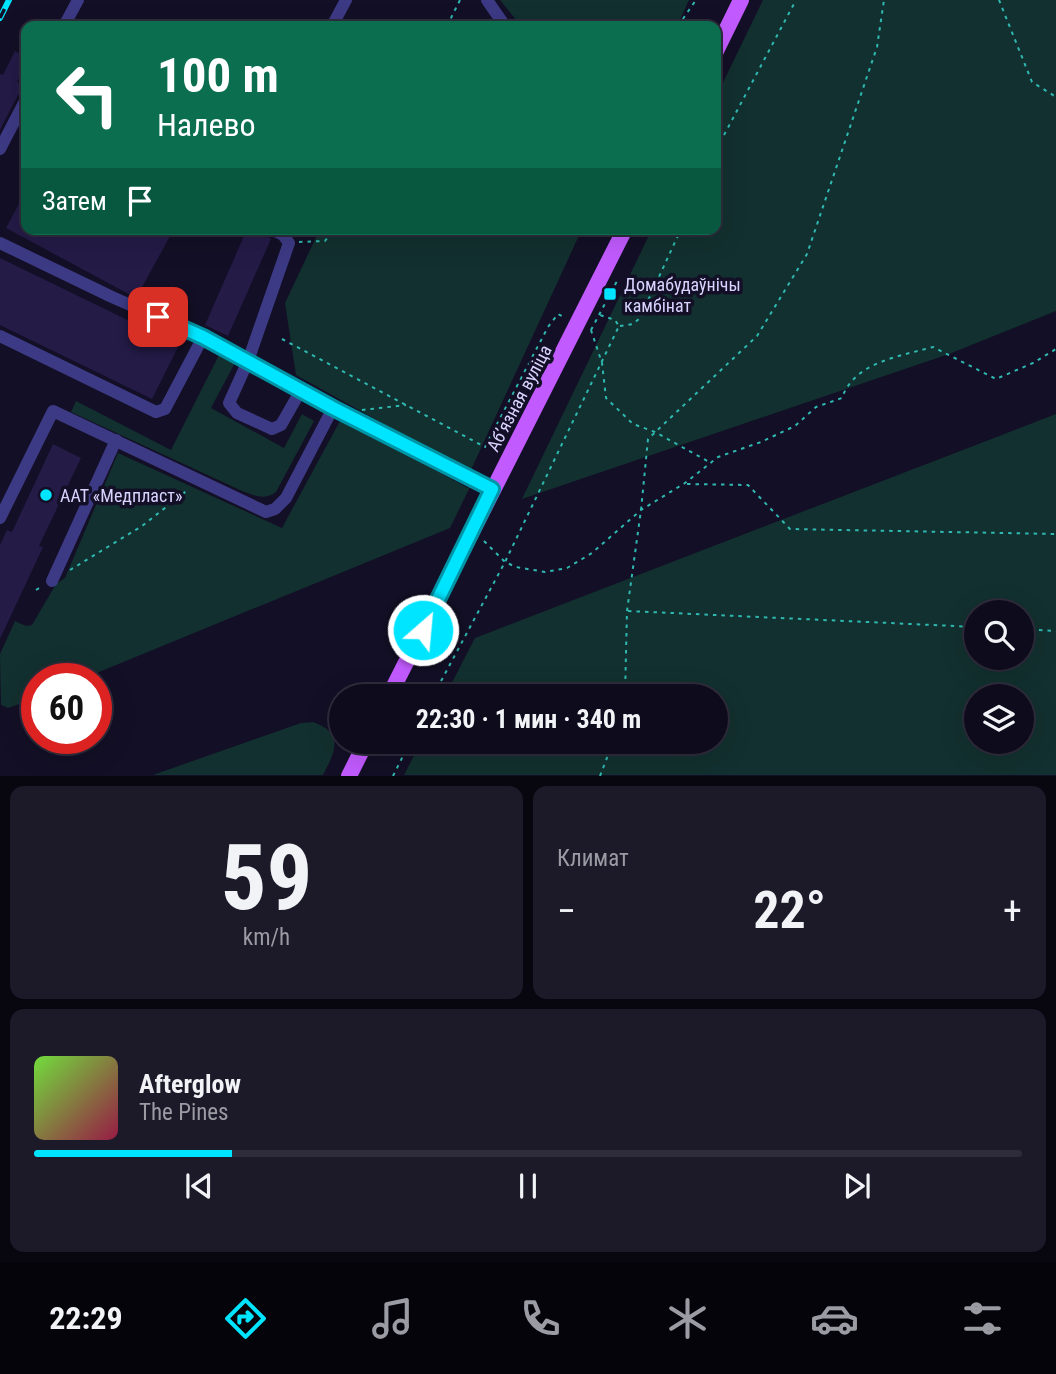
<!DOCTYPE html>
<html lang="ru">
<meta charset="utf-8">
<style>
:root{--surface:#0e0b1c;--page:#1c1929;--text:#f1f3f6;--muted:#9b9ba3;--line:#2e2b3b;--accent:#00e5ff}
body{margin:0;font-family:"Roboto Condensed",sans-serif;background:var(--page);color:var(--text);height:100vh;display:flex;flex-direction:column;font-size:26px;white-space:nowrap}
*{box-sizing:border-box;margin:0}
p{font-size:23px;color:var(--muted)}
.icon{flex:none;width:38px;height:38px;fill:none;stroke:currentColor;stroke-width:2;stroke-linecap:round;stroke-linejoin:round}
.map{position:relative;height:776px;overflow:hidden}
.drawer{display:flex;flex-direction:column;gap:10px;padding:10px;background:#08060f;flex:1}
.drawer>*{flex:none}
.banner{position:absolute;left:21px;top:21px;width:700px;height:214px;border-radius:14px;box-shadow:0 7px 28px #0002,0 0 0 2px var(--line);background:#0b6e4f;color:#fff;overflow:hidden}
.fabs{position:absolute;left:964px;top:600px;display:grid;gap:14px}
.fabs a{display:grid;place-items:center;width:70px;height:70px;border-radius:50%;background:var(--surface);box-shadow:0 7px 28px #0002,0 0 0 2px var(--line);font-size:35px}
.speed{position:absolute;left:21px;top:663px;display:flex;gap:14px;font-size:35px;font-weight:700;text-align:center}
.speed>*{display:grid;place-content:center;width:91px;height:91px;border-radius:50%;background:var(--surface);box-shadow:0 7px 28px #0002,0 0 0 2px var(--line);line-height:1}
.speed .limit{border:10px solid #d22;background:#fff;color:#111}
.pin{position:absolute;display:grid;place-items:center;width:60px;height:60px;color:#fff;margin:-30px;border-radius:14px;box-shadow:0 4px 10px #0006}
.me{position:absolute;width:77px;margin:-38px;rotate:27deg;stroke-linejoin:round;filter:drop-shadow(0 0 5px #0008)}
.turn{display:flex;align-items:center;gap:24px;height:147px;padding:0 21px;font-size:32px}
.turn .icon{width:91px;height:91px;stroke-width:2.5}
.turn b{display:block;font-size:49px;line-height:60px}
.then{display:flex;align-items:center;height:66px;padding:0 21px;background:#0003;gap:14px;font-size:26px}
.big{font-size:52px;font-weight:700;line-height:1.1}
.drawer .widget{flex:1;display:flex;flex-direction:column;justify-content:center;gap:10px;min-width:0;padding:0 24px;border-radius:14px;background:var(--page)}
.drawer .dial{align-items:center;gap:0}
.dial b{font-size:91px;line-height:1}
.song{display:flex;align-items:center;gap:21px}
.cover{width:84px;height:84px;border-radius:10px;background:linear-gradient(135deg,hsl(100 70% 55%),hsl(340 70% 35%))}
.played{height:7px;border-radius:4px;background:linear-gradient(90deg,var(--accent) 20%,var(--line) 20%)}
.keys{display:flex;justify-content:space-around;direction:ltr}
.heat{display:flex;justify-content:space-between;align-items:center;font-size:38px;direction:ltr}
.drawer .tiles{flex:1;display:grid;gap:10px;grid-template-columns:1fr 1fr}
.widget:last-child{grid-column:span 2}
.trip{position:absolute;left:329px;top:684px;width:399px;height:70px;border-radius:35px;background:var(--surface);box-shadow:0 7px 28px #0002,0 0 0 2px var(--line);font-weight:700;line-height:70px;text-align:center}
.menu{display:flex;height:112px;justify-content:space-around;align-items:center;background:#06040b;color:var(--muted)}
.menu .icon{width:49px;height:49px}
.menu .on{color:var(--accent)}
.menu b{font-size:32px;color:var(--text)}
.map>svg:first-child{display:block}
.green{fill:#12302f;fill-rule:evenodd}
.building{fill:#241b47}
.lines{fill:none;stroke-linecap:round;stroke-linejoin:round}
.path{stroke:#2fb8b0;stroke-width:2;stroke-dasharray:3.5 5;stroke-linecap:butt}
.minor{stroke:#3d3a85;stroke-width:12}
.major{stroke:#c25bff;stroke-width:16}
.rail-casing{stroke:#00e5ff;stroke-width:6}
.rail{stroke:#130f26;stroke-width:3.5;stroke-dasharray:10;stroke-linecap:butt}
.route-casing{stroke:#0095a6;stroke-width:18}
.route{stroke:#00e5ff;stroke-width:12}
.poi-dot{fill:#00e5ff;stroke:#130f26;stroke-width:2.5}
.labels{text-anchor:middle;dominant-baseline:central;stroke-width:7;stroke-linejoin:round;paint-order:stroke}
.poi-label{font-size:18px;fill:#d9d4ff;stroke:#130f26;text-anchor:start}
.street-label{font-size:18px;fill:#d9d4ff;stroke:#130f26}
</style>
<div class="map">
<svg width="1056" height="776" viewBox="0 0 1056 776">
<rect width="100%" height="100%" fill="#130f26"/>
<g class="green">
<polygon points="500,0 689,0 677,26 521,26"/>
<polygon points="763,0 1056,0 1056,311 949,354 522,499 652,229 716,229 716,97"/>
<polygon points="320,229 582,229 470,472 296,375 285,303"/>
<path d="M223 347 237 359 211 408 284 448 302 414 314 421 276 492C264 501 253 495 240 490L71 412 76 401 171 450Z"/>
<path d="M1056 414V775H404L421 742H716V696H445L475 638ZM976 612H1022V658H976ZM976 696H1022V742H976Z"/>
<polygon points="341,419 468,488 471,485 450,528 82,679 37,679 37,698 8,708 1,705 0,654 15,621 26,626 32,625 56,584 65,578 118,453 282,528"/>
<path d="M313 722C345 733 335 752 323 775H153L301 723Z"/>
</g>
<g class="building">
<polygon points="15,51 26,57 26,64 17,82 26,87 18,95 0,130 0,74 3,75"/>
<polygon points="26,191 26,229 174,229 136,298 6,228"/>
<polygon points="247,229 256,229 271,239 228,336 205,325"/>
<polygon points="0,258 179,345 152,399 0,325"/>
<polygon points="53,444 81,458 39,546 43,547 0,639 0,545 7,530 12,532"/>
</g>
<g class="lines">
<g class="path">
<polyline points="999,0 1032,82 1056,97"/>
<polyline points="447,26 460,0"/>
<polyline points="678,26 696,0"/>
<polyline points="716,150 796,0"/>
<polyline points="299,242 325,241 334,229"/>
<polyline points="620,326 633,324 640,318 681,229"/>
<polyline points="591,330 602,363 606,398 633,424 655,432 711,463"/>
<polyline points="591,330 617,281"/>
<polyline points="282,339 485,447 548,327 558,314 562,316"/>
<polyline points="362,410 406,405"/>
<polyline points="687,484 748,485 790,529 1056,534"/>
<path d="M484 541 505 562 516 567 545 572 567 568 592 553 641 510 685 483 718 457 761 442 795 426 816 407 842 398C854 362 901 356 933 347L996 379 1033 363 1056 349"/>
<polyline points="70,570 142,526 189,489"/>
<polyline points="36,590 41,587"/>
<polyline points="628,611 976,627"/>
<polyline points="1022,629 1056,631"/>
<polyline points="433,696 505,562 619,326 615,320 600,315"/>
<polyline points="625,696 627,611 641,510 648,439 757,336 807,254 877,47 884,0"/>
<polyline points="393,776 410,742"/>
<polyline points="600,776 613,742"/>
</g>
<g class="minor">
<polyline points="487,0 505,26"/>
<polyline points="64,26 78,0"/>
<polyline points="332,26 346,0"/>
<polyline points="0,149 26,99"/>
<polyline points="271,229 283,235 289,243 248,361 229,403 237,413 272,429 281,425 301,390"/>
<polyline points="0,243 112,297 203,337 333,408"/>
<polyline points="0,336 156,412 165,409 203,337"/>
<polyline points="0,518 53,411 266,512 275,509 286,498 333,408 492,489"/>
<polyline points="52,581 116,440"/>
</g>
<g class="major">
<polyline points="716,51 741,0"/>
<polyline points="389,696 625,229"/>
<polyline points="349,776 366,742"/>
</g>
<defs>
<polyline id="rail" points="0,18 9,0"/>
</defs>
<use href="#rail" class="rail-casing"/>
<use href="#rail" class="rail"/>
</g>
<g class="lines">
<defs>
<polyline id="route" points="158,317 203,337 333,408 492,489 423,630"/>
</defs>
<use href="#route" class="route-casing"/>
<use href="#route" class="route"/>
</g>
<g class="poi-dot">
<rect x="603" y="287" width="14" height="14" rx="3.5"/>
<circle cx="46" cy="495" r="7"/>
</g>
<g class="labels">
<g class="poi-label">
<text x="624" y="284">Домабудаўнічы<tspan x="624" dy="21">камбінат</tspan></text>
<text x="60" y="495">ААТ «Медпласт»</text>
</g>
<g class="street-label">
<text transform="translate(519 398) rotate(-62)">Абʼязная вуліца</text>
</g>
</g>
</svg>
<div class="fabs">
<a><svg class="icon" aria-label="search" viewBox="0 0 24 24"><circle cx="10" cy="10" r="6"/><path d="M15 15l6 6"/></svg></a>
<a><svg class="icon" aria-label="layers" viewBox="0 0 24 24"><path d="M12 4l9 5-9 5-9-5zM3 14l9 5 9-5"/></svg></a>
</div>
<div class="speed"><div class="limit">60</div></div>
<div class="pin" style="left:158px;top:317px;background:#d93025"><svg class="icon" aria-label="arrive" viewBox="0 0 24 24"><path d="M6 21V4h12l-3 4 3 4H6"/></svg></div>
<svg class="me" style="left:423px;top:630px" viewBox="-20 -20 40 40"><circle r="17" fill="#00e5ff" stroke="#fff" stroke-width="3"/><path d="M0-11L8 9 0 5-8 9z" fill="#fff"/></svg>
<div class="trip">22:30 · 1 мин · 340 m</div>
<div class="banner">
<div class="turn"><svg class="icon" aria-label="left" viewBox="0 0 24 24"><path d="M17 20v-9H6M10 6l-5 5 5 5"/></svg><div><b>100 m</b>Налево</div></div>
<div class="then">Затем<svg class="icon" aria-label="arrive" viewBox="0 0 24 24"><path d="M6 21V4h12l-3 4 3 4H6"/></svg></div>
</div>
</div>
<section class="drawer">
<div class="tiles">
<div class="widget dial"><b>59</b><p>km/h</p></div>
<div class="widget"><p>Климат</p>
<div class="heat"><a>−</a><b class="big">22°</b><a>+</a></div>
</div>
<div class="widget">
<div class="song"><i class="cover"></i><div><b>Afterglow</b><p>The Pines</p></div></div>
<div class="played"></div>
<div class="keys"><svg class="icon" aria-label="previous" viewBox="0 0 24 24"><path d="M18 5L8 12l10 7zM5 5v14"/></svg><svg class="icon" aria-label="pause" viewBox="0 0 24 24"><path d="M8 5v14M16 5v14"/></svg><svg class="icon" aria-label="next" viewBox="0 0 24 24"><path d="M6 5l10 7-10 7zM19 5v14"/></svg></div>
</div>
</div>
</section>
<nav class="menu">
<b>22:29</b>
<svg class="icon on" aria-label="directions" viewBox="0 0 24 24"><path d="M12 3l9 9-9 9-9-9zM9 14v-3h6M13 9l2 2-2 2"/></svg>
<svg class="icon" aria-label="music" viewBox="0 0 24 24"><path d="M9 18V5l10-2v13"/><circle cx="6" cy="18" r="3"/><circle cx="16" cy="16" r="3"/></svg>
<svg class="icon" aria-label="phone" viewBox="0 0 24 24"><path d="M5 4h4l2 5-3 2q2 4 5 5l2-3 5 2v4C11 20 4 13 5 4z"/></svg>
<svg class="icon" aria-label="climate" viewBox="0 0 24 24"><path d="M12 3v18M4 7l16 10M4 17L20 7"/></svg>
<svg class="icon" aria-label="car" viewBox="0 0 24 24"><path d="M5 17H2v-5l4-1 3-4h7l3 4 3 1v5h-3M9 17h6M6 11h13"/><circle cx="7" cy="17" r="2"/><circle cx="17" cy="17" r="2"/></svg>
<svg class="icon" aria-label="filters" viewBox="0 0 24 24"><path d="M4 7h16M4 17h16"/><circle cx="9" cy="7" r="2"/><circle cx="15" cy="17" r="2"/></svg>
</nav>
